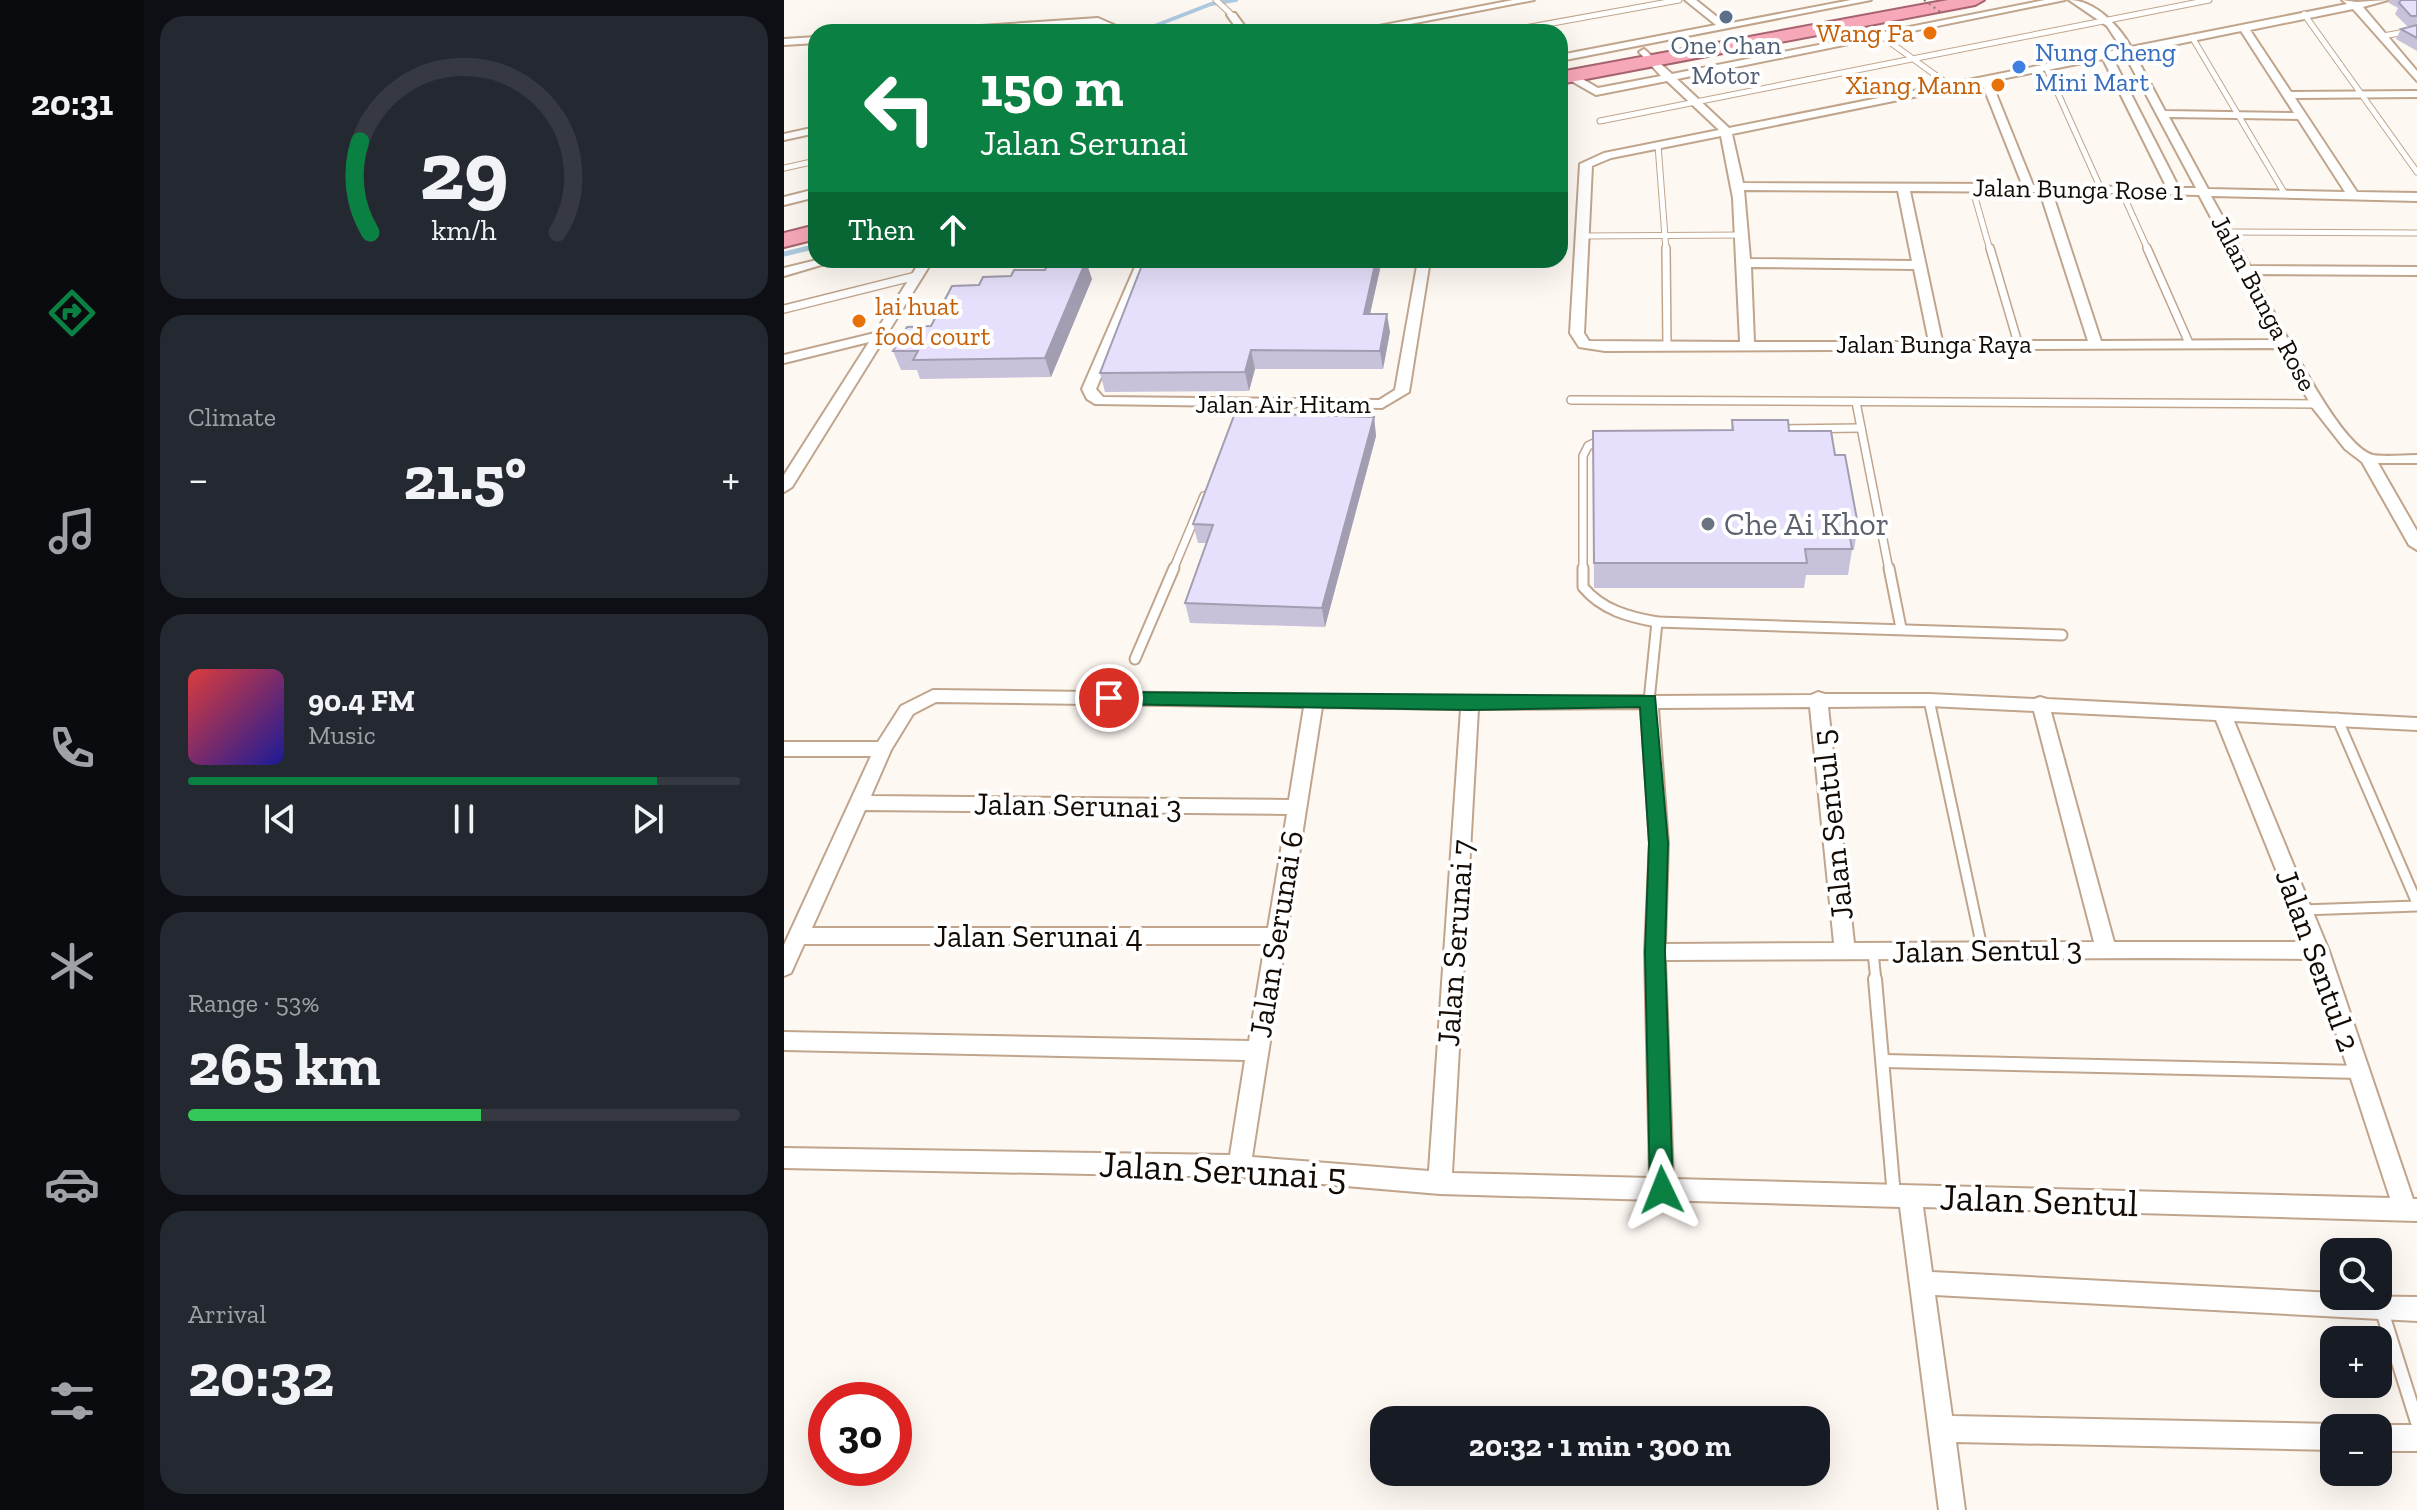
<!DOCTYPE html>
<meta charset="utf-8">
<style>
:root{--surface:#171b24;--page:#242831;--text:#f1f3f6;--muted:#9ea1a6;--line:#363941;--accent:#0b8043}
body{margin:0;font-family:"Zilla Slab",serif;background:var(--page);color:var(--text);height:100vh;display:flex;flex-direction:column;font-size:30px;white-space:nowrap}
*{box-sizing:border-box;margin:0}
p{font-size:26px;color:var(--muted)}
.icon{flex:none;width:44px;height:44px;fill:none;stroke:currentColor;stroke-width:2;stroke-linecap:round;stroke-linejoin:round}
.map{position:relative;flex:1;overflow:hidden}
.panel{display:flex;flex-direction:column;gap:16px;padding:16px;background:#0d0f14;width:640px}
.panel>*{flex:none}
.hud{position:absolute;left:24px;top:24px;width:760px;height:244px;border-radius:24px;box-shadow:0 8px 32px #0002;background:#0b8043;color:#fff;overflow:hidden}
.fabs{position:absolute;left:1536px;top:1238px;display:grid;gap:16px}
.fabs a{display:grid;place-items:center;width:72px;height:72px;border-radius:16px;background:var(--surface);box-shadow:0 8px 32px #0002;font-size:40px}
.speed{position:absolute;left:24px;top:1382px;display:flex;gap:16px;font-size:40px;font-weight:700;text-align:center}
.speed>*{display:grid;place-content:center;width:104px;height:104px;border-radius:50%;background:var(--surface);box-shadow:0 8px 32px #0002;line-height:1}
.speed .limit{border:12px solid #d22;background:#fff;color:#111}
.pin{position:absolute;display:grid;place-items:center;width:68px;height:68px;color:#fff;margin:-34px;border:4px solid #fff;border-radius:50%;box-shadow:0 2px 8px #0007}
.me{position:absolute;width:88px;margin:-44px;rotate:358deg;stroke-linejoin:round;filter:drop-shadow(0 0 6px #0008)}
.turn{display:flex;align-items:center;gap:28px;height:168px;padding:0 40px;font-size:36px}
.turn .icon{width:104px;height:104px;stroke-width:2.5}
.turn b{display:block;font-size:56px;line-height:68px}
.then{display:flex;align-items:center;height:76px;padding:0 40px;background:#0003;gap:16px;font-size:30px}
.big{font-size:60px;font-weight:700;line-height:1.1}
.panel .widget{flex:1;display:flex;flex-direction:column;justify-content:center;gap:12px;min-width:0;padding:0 28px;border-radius:24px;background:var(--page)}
.panel .dial{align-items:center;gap:0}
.dial svg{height:208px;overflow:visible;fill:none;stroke:var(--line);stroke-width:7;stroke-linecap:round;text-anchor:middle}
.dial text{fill:var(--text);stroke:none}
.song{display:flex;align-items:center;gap:24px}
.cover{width:96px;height:96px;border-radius:12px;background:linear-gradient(135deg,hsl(0 70% 55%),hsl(240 70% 35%))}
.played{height:8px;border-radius:4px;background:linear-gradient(90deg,var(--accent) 85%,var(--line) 85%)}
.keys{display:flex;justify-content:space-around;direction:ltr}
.heat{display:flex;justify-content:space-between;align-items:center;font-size:44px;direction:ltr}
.charge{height:12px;border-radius:6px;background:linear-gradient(90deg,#34c759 53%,var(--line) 0)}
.trip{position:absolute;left:586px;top:1406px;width:460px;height:80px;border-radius:24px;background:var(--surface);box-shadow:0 8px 32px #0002;font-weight:700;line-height:80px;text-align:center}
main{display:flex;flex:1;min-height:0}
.tabs{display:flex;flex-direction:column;width:144px;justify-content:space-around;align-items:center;background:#090b0e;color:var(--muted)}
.tabs .icon{width:56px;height:56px}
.tabs .selected{color:var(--accent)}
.tabs b{font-size:36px;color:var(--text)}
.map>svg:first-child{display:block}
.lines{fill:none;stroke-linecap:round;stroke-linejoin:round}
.stream-far1{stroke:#aecadf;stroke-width:4}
.stream{stroke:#aecadf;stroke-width:5}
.service-far3-casing{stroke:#c0a58c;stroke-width:7}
.service-far2-casing{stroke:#c0a58c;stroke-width:10}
.service-far1-casing{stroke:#c0a58c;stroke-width:13}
.service-casing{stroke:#c0a58c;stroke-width:16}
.minor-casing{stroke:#c0a58c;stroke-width:4}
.trunk-casing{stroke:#a6636d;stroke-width:4}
.service-far3{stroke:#fff;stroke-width:5}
.service-far2{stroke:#fff;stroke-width:7}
.service-far1{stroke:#fff;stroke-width:9}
.service{stroke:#fff;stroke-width:12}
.minor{fill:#fff;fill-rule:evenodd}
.trunk{fill:#f7a8b8;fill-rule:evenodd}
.path-bridge{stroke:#827b75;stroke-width:2;stroke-dasharray:2 4;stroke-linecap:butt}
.wall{fill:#c7c1d9}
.shaded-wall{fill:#a29db0}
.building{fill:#e7e0fc;stroke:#a29db0;stroke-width:2}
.route{fill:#0b8043;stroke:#07532c;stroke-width:2}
.service-dot{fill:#5c6f8a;stroke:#fff;stroke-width:3}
.food-dot{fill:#e8710a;stroke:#fff;stroke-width:3}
.shop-dot{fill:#3f7fe0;stroke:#fff;stroke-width:3}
.worship-dot{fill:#6b7280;stroke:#fff;stroke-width:3}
.labels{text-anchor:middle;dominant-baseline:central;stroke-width:8;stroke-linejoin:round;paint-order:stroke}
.far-food-label{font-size:26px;fill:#c56008;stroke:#fff;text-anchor:end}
.far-service-label{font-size:26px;fill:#4e5e75;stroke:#fff}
.far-shop-label{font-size:26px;fill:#366cbe;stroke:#fff;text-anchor:start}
.far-street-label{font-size:26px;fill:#130a03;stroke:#fff}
.worship-label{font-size:32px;fill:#5b616d;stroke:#fff;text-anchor:start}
.street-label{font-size:32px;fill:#130a03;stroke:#fff}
.near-street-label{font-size:38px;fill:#130a03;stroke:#fff}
</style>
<main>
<nav class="tabs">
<b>20:31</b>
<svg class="icon selected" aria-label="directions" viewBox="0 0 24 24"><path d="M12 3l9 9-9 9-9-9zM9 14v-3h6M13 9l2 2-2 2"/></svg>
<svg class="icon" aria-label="music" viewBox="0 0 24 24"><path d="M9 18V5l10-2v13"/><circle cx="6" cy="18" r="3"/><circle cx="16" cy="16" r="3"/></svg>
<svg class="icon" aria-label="phone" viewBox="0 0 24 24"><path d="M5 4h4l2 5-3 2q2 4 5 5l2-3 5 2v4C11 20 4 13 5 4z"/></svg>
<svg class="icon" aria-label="climate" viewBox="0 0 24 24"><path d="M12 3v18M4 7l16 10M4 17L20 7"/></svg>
<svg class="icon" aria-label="car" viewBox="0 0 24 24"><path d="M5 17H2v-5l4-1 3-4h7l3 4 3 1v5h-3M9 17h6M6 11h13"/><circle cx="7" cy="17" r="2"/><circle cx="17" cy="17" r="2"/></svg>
<svg class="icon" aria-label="filters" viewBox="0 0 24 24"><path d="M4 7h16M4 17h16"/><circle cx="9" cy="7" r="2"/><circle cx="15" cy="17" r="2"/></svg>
</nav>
<section class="panel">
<div class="widget dial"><svg viewBox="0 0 100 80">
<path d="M14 69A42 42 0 1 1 86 69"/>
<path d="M14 69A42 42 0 0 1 10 34" stroke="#0b8043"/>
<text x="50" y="56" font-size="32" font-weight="700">29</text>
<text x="50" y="72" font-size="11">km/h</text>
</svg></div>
<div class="widget"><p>Climate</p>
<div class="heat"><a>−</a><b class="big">21.5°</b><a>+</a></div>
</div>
<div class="widget">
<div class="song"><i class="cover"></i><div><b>90.4 FM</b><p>Music</p></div></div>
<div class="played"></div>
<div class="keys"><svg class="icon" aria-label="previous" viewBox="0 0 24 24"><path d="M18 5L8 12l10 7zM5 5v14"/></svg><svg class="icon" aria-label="pause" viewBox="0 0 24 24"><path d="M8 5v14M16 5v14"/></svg><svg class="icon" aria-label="next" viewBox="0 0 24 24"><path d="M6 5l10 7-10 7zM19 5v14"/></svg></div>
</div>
<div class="widget"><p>Range · 53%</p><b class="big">265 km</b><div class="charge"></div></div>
<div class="widget"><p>Arrival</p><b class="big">20:32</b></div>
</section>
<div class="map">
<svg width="1633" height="1510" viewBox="0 0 1633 1510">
<rect width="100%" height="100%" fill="#fef8f3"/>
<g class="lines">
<g class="stream-far1">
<polyline points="355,32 427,4 452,0"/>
<polyline points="17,250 32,246"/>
</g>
<polyline class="stream" points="0,254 25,248"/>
<defs>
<g id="service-far3">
<polyline points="432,0 448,15"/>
<polyline points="1520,14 1633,172"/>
<polyline points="719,32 895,0"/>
<polyline points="1096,35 1168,87"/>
<polyline points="1599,36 1633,30"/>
<polyline points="1408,37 1501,194"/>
<polyline points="1262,67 1317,189"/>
<polyline points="816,121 1425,0"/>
<polyline points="874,145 882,250"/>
<polyline points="0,168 32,161"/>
<polyline points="1188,187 1206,250"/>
<polyline points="1337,190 1364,250"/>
<polyline points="1443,232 1633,233"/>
<polyline points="798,236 958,235"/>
</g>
<g id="service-far2">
<polyline points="882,248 883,346"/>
<polyline points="1206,248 1234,343"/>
<polyline points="1363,248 1405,343"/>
<polyline points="209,260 239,260"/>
<polyline points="0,309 132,276"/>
<polyline points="787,400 1533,404"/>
<polyline points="1072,402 1105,570"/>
<polyline points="996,429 1077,428"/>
<polyline points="389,570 420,496"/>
<polyline points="799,570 799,456 804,446 818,439"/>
</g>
<g id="service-far1">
<path d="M799 568V587C818 610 845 617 873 622"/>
<polyline points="1105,568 1117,628"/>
<polyline points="351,659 390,568"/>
<polyline points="1145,700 1199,952"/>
<polyline points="865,701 873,622 1278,635"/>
<polyline points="1553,718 1633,903"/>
<polyline points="1518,910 1633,906"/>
<polyline points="1089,952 1092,981"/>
</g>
<g id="service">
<polyline points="1091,979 1110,1196"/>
<polyline points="1100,1061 1575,1072"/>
<polyline points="1598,1311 1633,1422"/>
</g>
<g id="minor">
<polygon points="729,0 750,0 585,32 564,32"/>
<polygon points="901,0 912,0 942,24 1067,0 1087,0 776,61 776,55 932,25"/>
<path d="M1261 0H1281L893 79 945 128 1338 49 1323 26 1285 0C1311 0 1335 26 1347 47L1563 4 1558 0 1572 2 1604 0 1579 7 1633 71V81L1569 9 1466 30 1507 92 1633 91V97L1511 98 1573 192 1633 193V201L1427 196 1466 266 1633 267V275L1470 274C1489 309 1553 446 1589 455 1602 457 1620 455 1633 455V463H1594L1633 531V550L1625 545 1578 462 1561 449 1528 407 1496 348 821 351 795 347 786 333 796 164 820 153 935 130 883 81 812 95 782 78V74H790L814 88 877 76 855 52 860 49 888 74ZM1457 31 1510 113 1381 111 1350 53ZM1341 55 1412 188H1395L1328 57ZM1319 59 1383 188 1249 185 1207 81ZM1198 83 1238 184 959 183 948 134ZM1385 117 1514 119 1561 192 1424 189ZM937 136 949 198 956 342 805 341 800 333 808 166 827 158ZM960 190 1114 191 1128 261 966 259ZM1126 191 1256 192 1304 341H1158ZM1268 192 1415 195 1492 340 1317 341ZM967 267 1130 269 1145 342H970Z"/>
<polygon points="445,13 451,13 465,32 455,32 443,15"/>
<polygon points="314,18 346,32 332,32 313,24 195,32 146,32 151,29"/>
<polygon points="32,37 32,43 0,45 0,39"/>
<polygon points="32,127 32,133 0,140 0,134"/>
<polygon points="32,189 32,197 0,205 0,197"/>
<polygon points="33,260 54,260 0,276 0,268"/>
<polygon points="137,260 149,260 8,487 0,492 0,475 85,342 0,363 0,355 91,333"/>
<polygon points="354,260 366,260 312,389 319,397 595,400 611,390 634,260 646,260 625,392 598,408 311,404 303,399 298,389"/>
<path d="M149 690 686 697 1027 695 1034 692 1041 694H1145L1250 699 1256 697 1263 699 1633 718V730L1450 721 1545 951 1629 1199H1633V1221L1139 1207 1148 1272 1550 1293V1296L1633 1297V1321L1151 1295 1168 1416 1550 1424 1559 1428H1550V1450L1172 1442 1181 1510H1155L1116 1207 656 1194 455 1177 0 1168V1148L446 1155 461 1060 0 1050V1032L465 1041 481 944H20L7 973 0 976V945L87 756H0V742H94L117 706ZM152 702 520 707 505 800 87 796 107 750 129 714ZM1145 706 1250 711 1310 942 1070 943 1044 707ZM538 707 677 709 645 1171 468 1157ZM1026 707 1050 943 881 944 884 843 874 708ZM857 708 866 843 861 952 866 1178 668 1173 694 709ZM1267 712 1432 720 1521 942H1330ZM81 810 503 814 484 928H28ZM1369 958 1528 959 1606 1198 889 1179 881 960Z"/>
<polygon points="1594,1425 1633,1425 1633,1451 1594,1451 1594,1428 1587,1428"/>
</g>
<g id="trunk">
<polygon points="1164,0 1200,0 1191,5 776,84 776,72"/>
<polygon points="32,225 32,239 0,247 0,233"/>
</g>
</defs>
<use href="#service-far3" class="service-far3-casing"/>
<use href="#service-far2" class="service-far2-casing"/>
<use href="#service-far1" class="service-far1-casing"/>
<use href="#service" class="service-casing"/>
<use href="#minor" class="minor-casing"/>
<use href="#trunk" class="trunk-casing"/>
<use href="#service-far3" class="service-far3"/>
<use href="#service-far2" class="service-far2"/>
<use href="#service-far1" class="service-far1"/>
<use href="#service" class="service"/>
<use href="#minor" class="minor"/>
<use href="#trunk" class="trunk"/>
<polyline class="path-bridge" points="1140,0 1159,14"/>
</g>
<g class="wall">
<polygon points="1605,0 1633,0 1633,51 1612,39 1617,29 1630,26 1623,26 1611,14 1614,8 1605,3"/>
<polygon points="360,260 598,260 586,314 606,332 599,369 471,369 465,391 321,392 316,373"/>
<polygon points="308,279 267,377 136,379 133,370 117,370 109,351 147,326"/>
<polygon points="590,417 592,436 541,627 406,623 401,603 423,543 414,543 409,524"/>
<polygon points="948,420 1005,431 1051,455 1074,525 1070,550 1068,550 1064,575 1022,575 1020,588 810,588 809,431 947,430"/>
</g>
<g class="shaded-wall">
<polygon points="592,260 598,260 582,332 580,314"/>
<polygon points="302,261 308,279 267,377 261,358"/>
<polygon points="603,314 606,332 599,369 596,351"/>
<polygon points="467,350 471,369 465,391 461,372"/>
<polygon points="590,417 592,436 541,627 538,608"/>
</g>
<g class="building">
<polygon points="1617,0 1633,0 1633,16 1627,16 1615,3"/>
<polygon points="1633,25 1633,38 1617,29"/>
<polygon points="360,260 592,260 580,314 603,314 596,351 467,350 461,372 316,373"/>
<polygon points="302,261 261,358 129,360 134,351 109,351 123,327 147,326 168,286 195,285 199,277 227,276 230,270 261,270 265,262"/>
<polygon points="451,413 590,417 538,608 401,603 429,525 409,524"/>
<polygon points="948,420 1004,420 1005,431 1047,431 1051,455 1061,455 1074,525 1064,525 1068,549 1021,549 1023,563 810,563 809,431 949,430"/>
</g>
<polygon class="route" points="325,692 871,696 884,843 881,952 889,1190 886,1197 878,1201 869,1197 866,1190 861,952 865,843 856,707 686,710 325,704 316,698"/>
<circle class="service-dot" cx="942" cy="17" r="8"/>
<g class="food-dot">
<circle cx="1146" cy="33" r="8"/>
<circle cx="1214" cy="85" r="8"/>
<circle cx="75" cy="321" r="8"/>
</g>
<circle class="shop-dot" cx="1235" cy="67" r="8"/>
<circle class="worship-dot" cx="924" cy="524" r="8"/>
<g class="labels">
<g class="far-food-label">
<text x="1130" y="33">Wang Fa</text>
<text x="1198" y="85">Xiang Mann</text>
<text x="91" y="306" text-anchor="start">lai huat<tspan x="91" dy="30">food court</tspan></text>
</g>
<g class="far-service-label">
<text x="942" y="45">One Chan<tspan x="942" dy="30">Motor</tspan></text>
</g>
<g class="far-shop-label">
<text x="1251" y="52">Nung Cheng<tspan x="1251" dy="30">Mini Mart</tspan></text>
</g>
<g class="far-street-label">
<text transform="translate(1294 189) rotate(1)">Jalan Bunga Rose 1</text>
<text transform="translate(1480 303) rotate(62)">Jalan Bunga Rose</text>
<text x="1150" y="344">Jalan Bunga Raya</text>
<text x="499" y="404">Jalan Air Hitam</text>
</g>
<g class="worship-label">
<text x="940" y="524">Che Ai Khor</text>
</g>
<g class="street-label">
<text transform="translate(294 805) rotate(1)">Jalan Serunai 3</text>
<text transform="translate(1048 825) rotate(-96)">Jalan Sentul 5</text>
<text transform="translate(492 934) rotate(-81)">Jalan Serunai 6</text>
<text x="254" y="936">Jalan Serunai 4</text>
<text transform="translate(671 943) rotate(-86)">Jalan Serunai 7</text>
<text transform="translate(1203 950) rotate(-1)">Jalan Sentul 3</text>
<text transform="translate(1534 960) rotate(70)">Jalan Sentul 2</text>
</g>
<g class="near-street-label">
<text transform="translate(439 1170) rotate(3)">Jalan Serunai 5</text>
<text transform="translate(1255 1200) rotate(2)">Jalan Sentul</text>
</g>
</g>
</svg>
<div class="fabs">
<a><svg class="icon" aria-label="search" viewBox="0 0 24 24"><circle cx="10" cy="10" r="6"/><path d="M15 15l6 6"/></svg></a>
<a>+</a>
<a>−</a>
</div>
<div class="speed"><div class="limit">30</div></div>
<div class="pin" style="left:325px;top:698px;background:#d93025"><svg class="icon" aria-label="arrive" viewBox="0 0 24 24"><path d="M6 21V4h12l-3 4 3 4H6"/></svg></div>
<svg class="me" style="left:878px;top:1190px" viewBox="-20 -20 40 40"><path d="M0-17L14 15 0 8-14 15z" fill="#0b8043" stroke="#fff" stroke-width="4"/></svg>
<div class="trip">20:32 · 1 min · 300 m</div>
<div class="hud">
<div class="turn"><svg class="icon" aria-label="left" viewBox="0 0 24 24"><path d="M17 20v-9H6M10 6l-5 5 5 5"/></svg><div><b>150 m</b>Jalan Serunai</div></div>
<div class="then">Then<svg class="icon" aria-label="ahead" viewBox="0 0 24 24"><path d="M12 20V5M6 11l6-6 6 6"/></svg></div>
</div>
</div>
</main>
